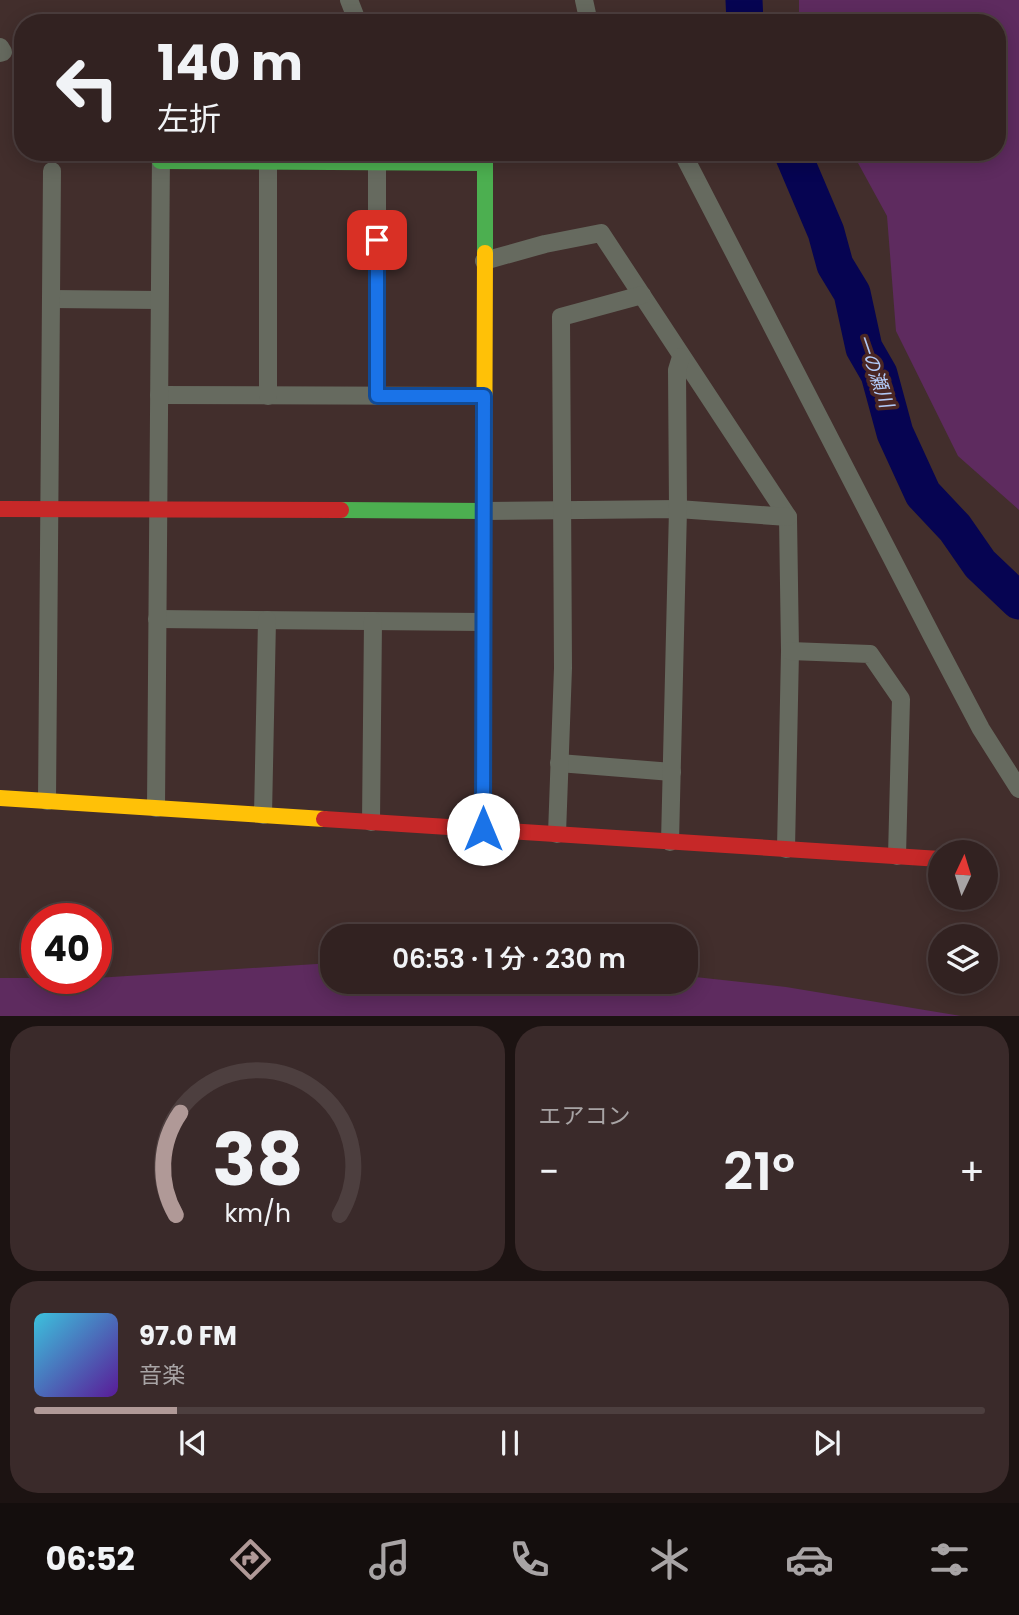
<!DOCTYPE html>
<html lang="ja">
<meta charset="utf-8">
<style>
:root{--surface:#322221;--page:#3a2a2a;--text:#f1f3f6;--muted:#a8a4a5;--line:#4d3f3f;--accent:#b09997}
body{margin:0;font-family:Poppins,"Noto Sans JP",sans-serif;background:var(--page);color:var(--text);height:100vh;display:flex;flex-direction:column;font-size:26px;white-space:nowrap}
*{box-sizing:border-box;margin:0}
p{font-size:23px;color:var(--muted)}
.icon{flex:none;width:38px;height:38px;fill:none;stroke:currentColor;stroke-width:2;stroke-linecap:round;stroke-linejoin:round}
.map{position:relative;height:1016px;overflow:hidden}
.sheet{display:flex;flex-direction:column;gap:10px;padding:10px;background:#1c1312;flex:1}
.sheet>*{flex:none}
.top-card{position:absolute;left:14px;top:14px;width:992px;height:147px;border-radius:28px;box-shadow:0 4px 18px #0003,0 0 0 2px var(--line);background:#322221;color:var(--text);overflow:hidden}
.needle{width:46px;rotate:4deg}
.fabs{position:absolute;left:928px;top:840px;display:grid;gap:14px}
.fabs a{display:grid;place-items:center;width:70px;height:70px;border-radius:50%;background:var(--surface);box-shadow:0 4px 18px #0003,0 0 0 2px var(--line);font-size:35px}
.speed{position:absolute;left:21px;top:903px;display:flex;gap:14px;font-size:35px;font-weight:700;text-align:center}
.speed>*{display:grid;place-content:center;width:91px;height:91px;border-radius:50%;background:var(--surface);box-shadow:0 4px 18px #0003,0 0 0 2px var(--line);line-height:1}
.speed .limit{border:10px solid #d22;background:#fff;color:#111}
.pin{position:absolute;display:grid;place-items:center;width:60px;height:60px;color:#fff;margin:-30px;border-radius:14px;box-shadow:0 4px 10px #0006}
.me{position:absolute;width:77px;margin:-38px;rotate:0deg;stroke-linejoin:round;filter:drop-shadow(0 0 5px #0008)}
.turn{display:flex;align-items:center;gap:24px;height:147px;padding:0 28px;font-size:32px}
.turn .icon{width:91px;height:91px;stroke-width:2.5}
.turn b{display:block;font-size:49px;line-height:60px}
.big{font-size:52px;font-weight:600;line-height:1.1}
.sheet .card{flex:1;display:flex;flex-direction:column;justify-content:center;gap:10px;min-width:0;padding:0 24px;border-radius:28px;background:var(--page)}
.sheet .dial{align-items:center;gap:0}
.dial svg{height:182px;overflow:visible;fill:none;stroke:var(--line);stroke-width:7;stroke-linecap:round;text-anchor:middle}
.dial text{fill:var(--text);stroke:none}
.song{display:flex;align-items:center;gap:21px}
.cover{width:84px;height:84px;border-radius:10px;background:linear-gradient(135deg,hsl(190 70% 55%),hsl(270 70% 35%))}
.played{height:7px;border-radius:4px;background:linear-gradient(90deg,var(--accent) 15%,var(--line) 15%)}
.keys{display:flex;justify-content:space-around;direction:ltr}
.heat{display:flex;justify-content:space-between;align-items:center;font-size:38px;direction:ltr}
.sheet .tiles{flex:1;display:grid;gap:10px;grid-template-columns:1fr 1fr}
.card:last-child{grid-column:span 2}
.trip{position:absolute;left:320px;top:924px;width:378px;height:70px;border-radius:28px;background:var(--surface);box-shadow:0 4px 18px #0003,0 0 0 2px var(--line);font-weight:600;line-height:70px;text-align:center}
.tabs{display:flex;height:112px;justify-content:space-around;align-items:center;background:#140e0d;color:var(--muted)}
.tabs .icon{width:49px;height:49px}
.tabs .active{color:var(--accent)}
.tabs b{font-size:32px;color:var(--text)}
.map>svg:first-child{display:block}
.green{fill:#5e2b5f}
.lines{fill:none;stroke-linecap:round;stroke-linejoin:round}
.river{stroke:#060452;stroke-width:37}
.street{stroke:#666a5f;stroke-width:18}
.fast{stroke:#4caf50;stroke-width:16}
.slow{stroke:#ffc107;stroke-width:16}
.jam{stroke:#c62828;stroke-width:16}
.route-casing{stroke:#114b97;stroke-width:18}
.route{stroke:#1a73e8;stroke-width:12}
.labels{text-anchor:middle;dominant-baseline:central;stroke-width:7;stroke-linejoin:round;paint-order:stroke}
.water-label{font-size:19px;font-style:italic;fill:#b2c9f7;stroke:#4a2624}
</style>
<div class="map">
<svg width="1019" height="1017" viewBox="0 0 1019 1017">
<rect width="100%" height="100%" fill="#422e2c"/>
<g class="green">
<polygon points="799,0 1019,0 1019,510 958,456 896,331 887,216 852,152 998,152 998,23 799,23"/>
<polygon points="332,963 332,982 686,982 686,976 786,987 961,1016 0,1016 0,978 96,978"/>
</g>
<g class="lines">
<g class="river">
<polyline points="744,0 745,23"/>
<polyline points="792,152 826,232 835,265 852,293 864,348 879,374 895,433 923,494 955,528 980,564 1019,601"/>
</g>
<g class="street">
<polyline points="349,0 358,23"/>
<polyline points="584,0 589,23"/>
<polyline points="0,47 3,52 0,53"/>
<polyline points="682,152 932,636 981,729 1019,789"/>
<polyline points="377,162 377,396"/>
<polyline points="484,261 545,244 601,233 788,517 790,651 786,849"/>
<polyline points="51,299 159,300"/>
<polyline points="159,395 484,396"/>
<polyline points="268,396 268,162"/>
<polyline points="484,511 678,509 788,517"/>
<polyline points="157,619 483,622"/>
<polyline points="790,651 870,654 901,699 897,856"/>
<polyline points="559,763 672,772"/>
<polyline points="47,801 52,171"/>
<polyline points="156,808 161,152"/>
<polyline points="263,815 267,620"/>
<polyline points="371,822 373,621"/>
<polyline points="557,834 563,668 561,317 642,295"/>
<polyline points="670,842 678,509 677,370 681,357"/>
</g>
<g class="fast">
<polyline points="160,161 485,163 485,253"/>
<polyline points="341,510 484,511"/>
</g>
<g class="slow">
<polyline points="484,531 485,253"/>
<polyline points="0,798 324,819"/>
</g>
<g class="jam">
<polyline points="0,509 341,510"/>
<polyline points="324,819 940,859"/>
<polyline points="483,829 484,531"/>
</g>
</g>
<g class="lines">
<defs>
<polyline id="route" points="377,240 377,396 484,396 483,829"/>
</defs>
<use href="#route" class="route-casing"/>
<use href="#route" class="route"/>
</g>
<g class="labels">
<g class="water-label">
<text transform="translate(875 371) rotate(71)">一の瀬川</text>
</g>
</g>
</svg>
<div class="fabs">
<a><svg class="needle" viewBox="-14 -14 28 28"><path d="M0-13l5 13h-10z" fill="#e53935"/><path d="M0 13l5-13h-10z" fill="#a8a4a5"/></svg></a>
<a><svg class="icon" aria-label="layers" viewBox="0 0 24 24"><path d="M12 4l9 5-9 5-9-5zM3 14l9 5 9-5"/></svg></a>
</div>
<div class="speed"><div class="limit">40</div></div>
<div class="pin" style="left:377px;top:240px;background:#d93025"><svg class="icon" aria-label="arrive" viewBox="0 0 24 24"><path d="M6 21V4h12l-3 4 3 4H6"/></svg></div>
<svg class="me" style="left:483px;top:829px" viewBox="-20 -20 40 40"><circle r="19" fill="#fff"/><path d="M0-13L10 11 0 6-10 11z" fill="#1a73e8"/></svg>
<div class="trip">06:53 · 1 分 · 230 m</div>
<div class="top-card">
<div class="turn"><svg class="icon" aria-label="left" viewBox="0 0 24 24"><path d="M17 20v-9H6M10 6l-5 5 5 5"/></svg><div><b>140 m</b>左折</div></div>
</div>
</div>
<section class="sheet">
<div class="tiles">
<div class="card dial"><svg viewBox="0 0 100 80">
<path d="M14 69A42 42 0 1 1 86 69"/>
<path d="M14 69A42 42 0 0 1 16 24" stroke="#b09997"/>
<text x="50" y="56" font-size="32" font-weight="700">38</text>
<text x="50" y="72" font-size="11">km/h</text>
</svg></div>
<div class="card"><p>エアコン</p>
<div class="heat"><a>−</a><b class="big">21°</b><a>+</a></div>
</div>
<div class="card">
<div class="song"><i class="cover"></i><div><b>97.0 FM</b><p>音楽</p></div></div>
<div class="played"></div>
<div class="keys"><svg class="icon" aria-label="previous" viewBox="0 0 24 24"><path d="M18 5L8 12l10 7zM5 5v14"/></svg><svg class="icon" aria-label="pause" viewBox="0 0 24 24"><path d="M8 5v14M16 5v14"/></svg><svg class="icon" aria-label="next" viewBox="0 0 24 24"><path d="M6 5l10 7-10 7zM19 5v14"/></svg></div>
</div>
</div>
</section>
<nav class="tabs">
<b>06:52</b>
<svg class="icon active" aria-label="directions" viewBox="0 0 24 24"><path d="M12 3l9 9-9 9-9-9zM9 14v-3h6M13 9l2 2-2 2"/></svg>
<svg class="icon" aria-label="music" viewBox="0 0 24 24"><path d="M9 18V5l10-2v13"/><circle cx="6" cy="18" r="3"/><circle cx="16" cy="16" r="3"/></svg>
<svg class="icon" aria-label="phone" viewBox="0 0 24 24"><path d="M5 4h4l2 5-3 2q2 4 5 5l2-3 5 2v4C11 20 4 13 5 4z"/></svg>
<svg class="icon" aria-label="climate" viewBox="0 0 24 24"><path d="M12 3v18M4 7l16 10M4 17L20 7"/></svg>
<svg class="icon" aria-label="car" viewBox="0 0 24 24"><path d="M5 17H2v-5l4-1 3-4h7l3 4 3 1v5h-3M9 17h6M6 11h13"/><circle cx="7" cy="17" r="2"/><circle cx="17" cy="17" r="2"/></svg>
<svg class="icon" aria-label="filters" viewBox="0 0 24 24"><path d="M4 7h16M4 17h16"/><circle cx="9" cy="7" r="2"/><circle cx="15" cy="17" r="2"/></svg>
</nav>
